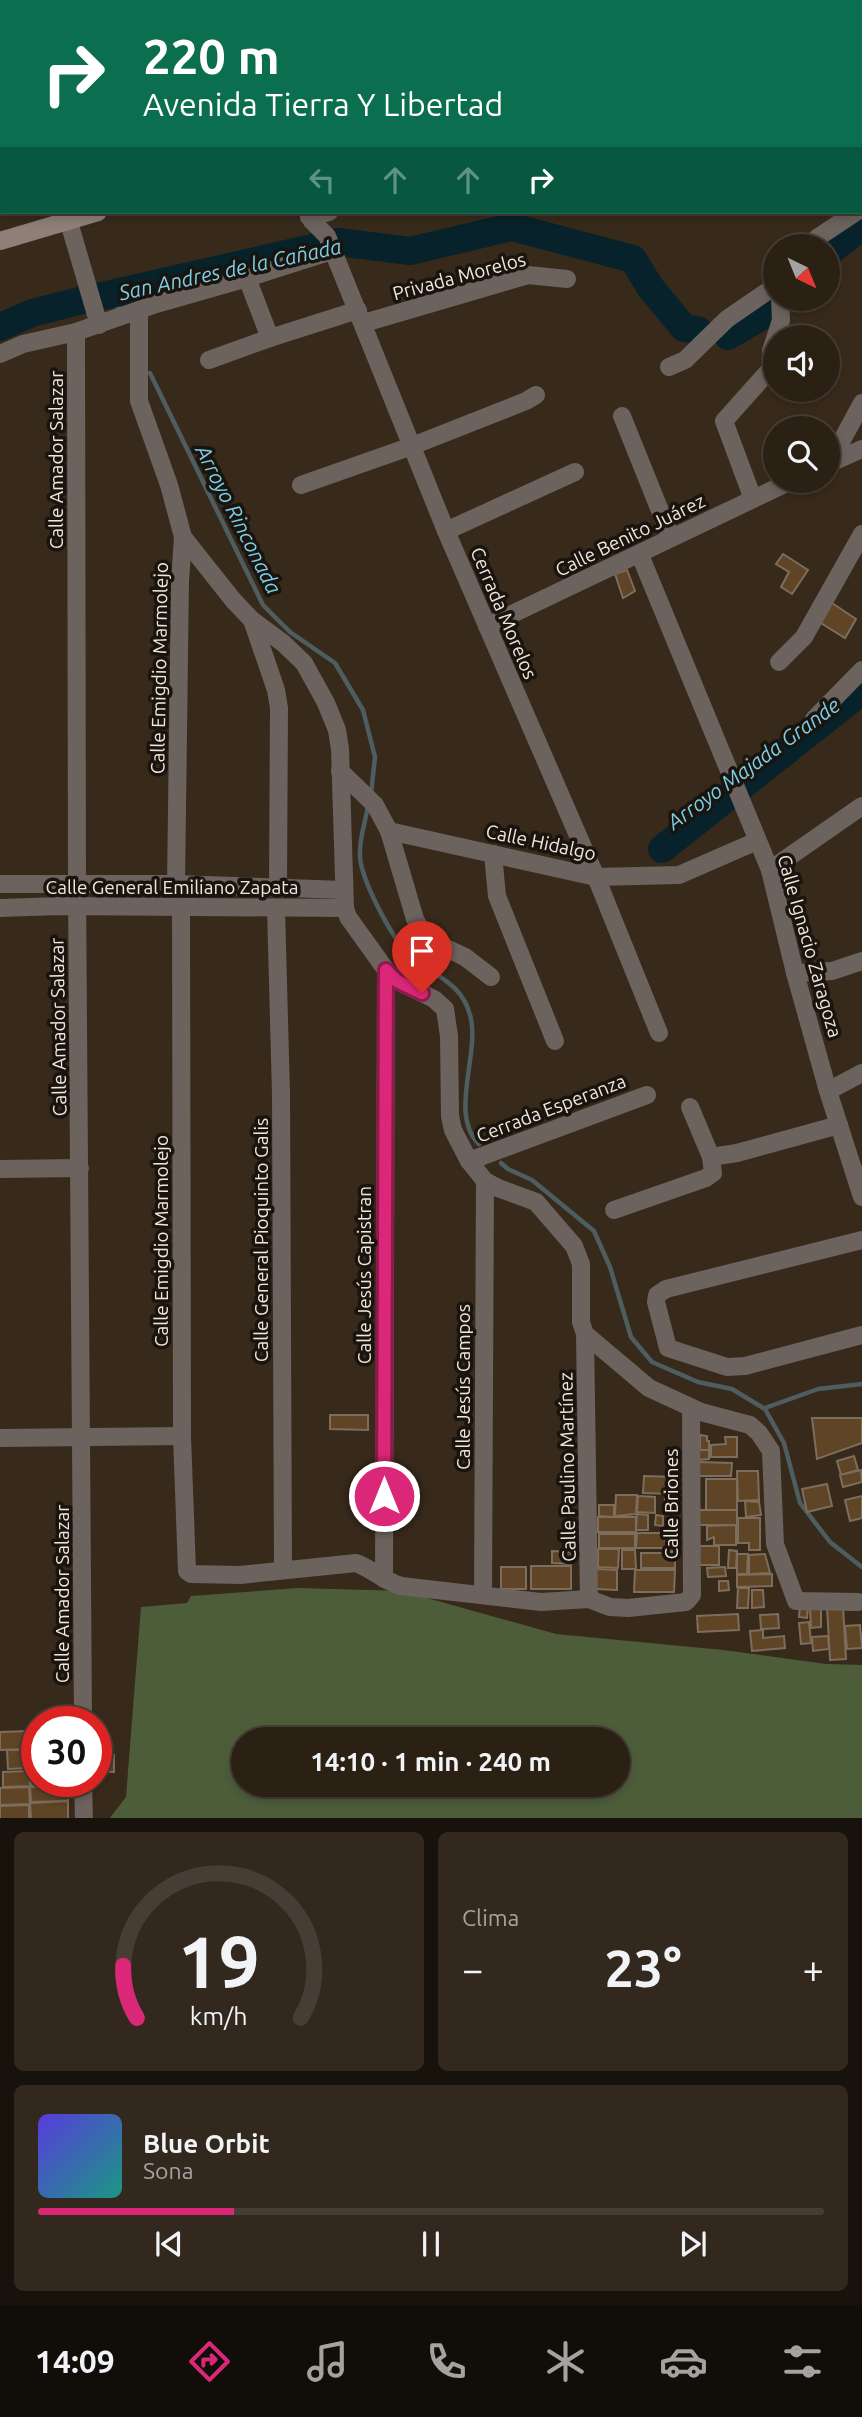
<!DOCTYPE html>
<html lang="es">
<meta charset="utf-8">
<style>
:root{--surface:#2a2014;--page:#32281d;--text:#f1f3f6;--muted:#a5a3a0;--line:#463e34;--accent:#db2777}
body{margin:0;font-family:Ubuntu,sans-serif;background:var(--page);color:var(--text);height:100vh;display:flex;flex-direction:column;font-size:26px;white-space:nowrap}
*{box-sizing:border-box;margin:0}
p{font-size:23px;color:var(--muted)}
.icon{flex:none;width:38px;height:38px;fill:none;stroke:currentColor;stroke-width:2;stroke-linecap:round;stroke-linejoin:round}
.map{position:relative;height:1818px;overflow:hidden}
.panel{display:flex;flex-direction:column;gap:14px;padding:14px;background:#17120b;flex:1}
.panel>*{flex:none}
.guide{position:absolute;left:0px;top:0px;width:863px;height:214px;box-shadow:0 4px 10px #0003,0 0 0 2px var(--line);background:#0b6e4f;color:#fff;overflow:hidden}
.needle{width:46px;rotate:137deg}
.buttons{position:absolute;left:763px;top:234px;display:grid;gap:14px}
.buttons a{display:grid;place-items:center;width:77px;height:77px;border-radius:50%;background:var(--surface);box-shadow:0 4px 10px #0003,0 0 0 2px var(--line);font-size:35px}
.speed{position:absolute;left:21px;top:1706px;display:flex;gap:14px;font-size:35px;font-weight:700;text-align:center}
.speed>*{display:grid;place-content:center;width:91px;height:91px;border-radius:50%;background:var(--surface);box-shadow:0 4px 10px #0003,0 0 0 2px var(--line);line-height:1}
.speed .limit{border:10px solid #d22;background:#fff;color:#111}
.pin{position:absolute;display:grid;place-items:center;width:60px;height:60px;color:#fff;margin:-72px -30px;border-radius:50% 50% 50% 0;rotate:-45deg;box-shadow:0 0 7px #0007}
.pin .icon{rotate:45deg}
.me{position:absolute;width:77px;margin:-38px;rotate:0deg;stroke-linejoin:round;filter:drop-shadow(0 0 5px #0008)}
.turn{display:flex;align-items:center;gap:24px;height:147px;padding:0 28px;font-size:32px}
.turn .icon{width:91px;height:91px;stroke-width:2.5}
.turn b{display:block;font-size:49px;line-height:60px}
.lanes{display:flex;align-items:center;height:66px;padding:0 28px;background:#0003;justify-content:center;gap:35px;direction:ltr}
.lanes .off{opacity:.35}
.big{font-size:52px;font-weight:600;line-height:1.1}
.panel .card{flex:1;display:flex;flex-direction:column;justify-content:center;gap:10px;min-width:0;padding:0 24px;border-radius:10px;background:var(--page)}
.panel .dial{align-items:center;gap:0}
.dial svg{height:182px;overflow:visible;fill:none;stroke:var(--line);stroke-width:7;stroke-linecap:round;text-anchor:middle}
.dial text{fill:var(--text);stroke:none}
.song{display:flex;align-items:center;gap:21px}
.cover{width:84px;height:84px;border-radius:10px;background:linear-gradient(135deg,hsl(250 70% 55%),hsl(170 70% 35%))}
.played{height:7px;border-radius:4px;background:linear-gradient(90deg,var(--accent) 25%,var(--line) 25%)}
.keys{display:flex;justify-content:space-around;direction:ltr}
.heat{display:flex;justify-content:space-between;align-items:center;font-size:38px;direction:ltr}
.panel .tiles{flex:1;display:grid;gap:14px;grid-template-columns:1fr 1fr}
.card:last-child{grid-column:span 2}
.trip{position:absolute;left:231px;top:1727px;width:399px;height:70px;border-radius:35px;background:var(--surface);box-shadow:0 4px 10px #0003,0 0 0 2px var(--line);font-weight:600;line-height:70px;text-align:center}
.tabs{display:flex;height:112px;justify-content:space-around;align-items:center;background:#110d08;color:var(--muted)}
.tabs .icon{width:49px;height:49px}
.tabs .current{color:var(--accent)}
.tabs b{font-size:32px;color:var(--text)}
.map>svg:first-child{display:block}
.green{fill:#4d5d3a;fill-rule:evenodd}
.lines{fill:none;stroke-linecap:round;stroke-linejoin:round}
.stream{stroke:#4d5d60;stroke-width:4.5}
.river{stroke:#07222a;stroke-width:28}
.building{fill:#5f4425;stroke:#7d6d5c;stroke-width:2}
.street{stroke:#6c625e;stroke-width:18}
.secondary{stroke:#907f79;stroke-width:18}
.route-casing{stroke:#8e194d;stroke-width:18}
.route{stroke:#db2777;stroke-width:12}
.labels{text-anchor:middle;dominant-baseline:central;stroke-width:7;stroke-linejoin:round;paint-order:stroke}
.street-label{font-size:19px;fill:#f0e6dd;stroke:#1a140e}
.water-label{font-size:21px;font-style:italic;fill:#7bcfe9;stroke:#1a140e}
</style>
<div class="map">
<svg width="862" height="1819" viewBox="0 0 862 1819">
<rect width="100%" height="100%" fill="#382a1b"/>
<path class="green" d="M298 1588 402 1591 556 1634 723 1650 826 1664 862 1665V1818L109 1819 126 1797 141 1607 187 1603 191 1596ZM243 1740H618V1785H243Z"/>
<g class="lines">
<g class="stream">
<polyline points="111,294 121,313"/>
<polyline points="150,373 263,605 290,632 335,663 363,710 375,757 371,794"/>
<polyline points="741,791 862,704"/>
<path d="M368 806C365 824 357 846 361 864 366 887 391 937 408 953 431 976 461 980 470 1015 481 1052 448 1115 479 1144"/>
<polyline points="662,849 734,797"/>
<polyline points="501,1163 508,1169 532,1180 594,1231 610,1267 631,1337 652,1362 698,1382 732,1389 765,1409 784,1443 800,1503 830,1542 862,1567"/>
<polyline points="765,1408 818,1389 862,1384"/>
</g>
<g class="river">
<polyline points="828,253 862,226"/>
<polyline points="98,297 338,242 410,251 512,227 633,259 650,287 684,328 698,330"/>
<polyline points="0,327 32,313 83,300"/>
<polyline points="728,336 759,318 769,308"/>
<polyline points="662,849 862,691"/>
</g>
</g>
<g class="building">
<polygon points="783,554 808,570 792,594 781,587 789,572 776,564"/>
<polygon points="627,570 635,591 623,598 615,574"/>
<polygon points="829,601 856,619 845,638 816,620"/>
<polygon points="330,1415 368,1415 368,1430 330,1429"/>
<polygon points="812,1418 862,1418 862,1443 817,1459"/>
<polygon points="700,1435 707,1436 707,1441 709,1441 709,1450 700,1450"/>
<polygon points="725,1437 737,1437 737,1457 711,1457 711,1445 726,1444"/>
<polygon points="699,1450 709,1450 709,1459 699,1460"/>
<polygon points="854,1456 858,1470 841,1475 837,1461"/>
<polygon points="698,1462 732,1463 731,1476 698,1476"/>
<polygon points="861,1470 862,1482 843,1487 840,1475"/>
<polygon points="737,1471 758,1471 759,1500 738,1501"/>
<polygon points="644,1476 676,1477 676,1494 643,1493"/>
<rect x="706" y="1479" width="31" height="31"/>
<polygon points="827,1484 832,1506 807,1512 802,1489"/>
<polygon points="616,1495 637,1495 636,1514 615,1516"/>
<polygon points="638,1496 655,1497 655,1513 637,1512"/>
<polygon points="862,1496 862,1518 850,1521 845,1500"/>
<polygon points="665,1499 676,1500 676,1514 664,1513"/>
<polygon points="745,1501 759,1502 761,1515 746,1517"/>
<polygon points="599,1505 614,1505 614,1517 599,1516"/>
<rect x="699" y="1510" width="38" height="15"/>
<polygon points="637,1514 648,1515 648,1530 636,1530"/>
<polygon points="656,1515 663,1516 663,1526 655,1525"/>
<rect x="598" y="1517" width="38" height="15"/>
<polygon points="738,1518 760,1518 760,1550 749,1550 749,1543 738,1543"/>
<rect x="669" y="1519" width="6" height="8"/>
<polygon points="736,1525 736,1545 714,1545 714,1537 707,1540 707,1526"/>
<polygon points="637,1533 665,1533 665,1548 636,1548"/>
<rect x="599" y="1534" width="36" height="14"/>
<rect x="666" y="1542" width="10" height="9"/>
<rect x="699" y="1546" width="20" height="19"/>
<polygon points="598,1549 619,1549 618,1568 598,1567"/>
<polygon points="622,1550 635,1550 636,1569 622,1569"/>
<polygon points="729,1550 737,1551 736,1568 728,1568"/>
<polygon points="552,1551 571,1552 571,1564 552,1563"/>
<rect x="641" y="1553" width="34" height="15"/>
<polygon points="737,1554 748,1554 747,1574 737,1574"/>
<polygon points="765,1554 770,1573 749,1574 749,1555"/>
<rect x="531" y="1566" width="40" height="23"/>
<rect x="501" y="1567" width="25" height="22"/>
<polygon points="725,1567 726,1576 708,1577 707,1568"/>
<polygon points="596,1569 617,1570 617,1590 596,1589"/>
<polygon points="635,1570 675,1570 674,1592 634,1592"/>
<polygon points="772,1574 772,1586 737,1587 737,1575"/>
<polygon points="719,1581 728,1581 729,1590 719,1591"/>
<polygon points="738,1588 749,1588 748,1608 737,1608"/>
<polygon points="752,1590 763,1590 764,1607 752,1608"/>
<polygon points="800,1606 808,1607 807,1618 799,1617"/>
<polygon points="843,1606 846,1659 830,1660 827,1607"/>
<polygon points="821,1607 821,1627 811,1628 810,1608"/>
<polygon points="738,1614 739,1630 698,1632 697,1616"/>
<polygon points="778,1614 779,1628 761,1629 760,1615"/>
<polygon points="809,1622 811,1643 801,1644 799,1623"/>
<polygon points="860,1625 862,1648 847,1649 845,1626"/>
<polygon points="763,1630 763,1638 784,1636 785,1648 752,1651 750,1631"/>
<polygon points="828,1636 829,1649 813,1651 812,1637"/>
<polygon points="29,1731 29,1749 0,1750 0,1732"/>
<polygon points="7,1750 28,1750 29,1768 8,1769"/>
<polygon points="37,1750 37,1767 31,1768 30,1751"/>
<rect x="96" y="1755" width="18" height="17"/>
<polygon points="31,1768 37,1768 37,1782 68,1782 68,1784 31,1786"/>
<polygon points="29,1771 30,1786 3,1787 3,1772"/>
<polygon points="67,1785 68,1801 31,1802 30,1787"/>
<polygon points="29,1787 30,1804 0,1805 0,1788"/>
<polygon points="68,1801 68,1819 31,1819 30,1803"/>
<polygon points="29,1805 29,1819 0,1819 0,1806"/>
</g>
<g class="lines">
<g class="street">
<polyline points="549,0 549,2"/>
<polyline points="294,1 296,0"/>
<polyline points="185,2 186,0"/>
<polyline points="756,2 757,0"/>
<polyline points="0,91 2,91"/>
<polyline points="66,212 99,325"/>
<polyline points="308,212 312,221 327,236 446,531 596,877 659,1033"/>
<polyline points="309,217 329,212"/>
<polyline points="809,247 817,238 856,212"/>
<polyline points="247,278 270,338"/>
<polyline points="139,310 139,401 169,485 183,537 233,600 252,620 283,643 304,663 326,703 337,730 340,749 345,908 348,917 386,970 397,981 434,999 445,1009 449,1036 450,1116 453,1130 469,1161 485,1181 498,1188 536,1202 574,1246 581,1264 581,1322 585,1334 649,1388 701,1412 750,1425 759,1433 771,1451 775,1544 796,1601 858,1602"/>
<polyline points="364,323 528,275 567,279"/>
<polyline points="76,332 77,884 83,1722"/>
<polyline points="0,354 23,344 76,332 156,304 247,278 332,251"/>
<polyline points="209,360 270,338 358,310"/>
<polyline points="775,364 771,351 781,320 780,299"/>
<polyline points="669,367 685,360 727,319 775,286"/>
<polyline points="622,416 671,538"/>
<polyline points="828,464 862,449"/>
<polyline points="829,464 862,403"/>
<polyline points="301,485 412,446 526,401 536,395"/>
<polyline points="753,499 724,421 775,364"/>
<polyline points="446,531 575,472"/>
<polyline points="640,555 770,870 795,973 828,1091 862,1197"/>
<polyline points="252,620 276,690 279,708 278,887"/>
<polyline points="487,626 791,481"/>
<polyline points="779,662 804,637 862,534"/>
<polyline points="814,719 862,670"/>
<polyline points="340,771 375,805 389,831 596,877 679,875 757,841"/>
<polyline points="389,831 415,919 422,932 433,942 465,957 491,977"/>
<polyline points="493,854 497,896 555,1041"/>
<polyline points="770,870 862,806"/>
<polyline points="0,884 176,884 343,890"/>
<polyline points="176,884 180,581 183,537"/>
<polyline points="0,908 60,906 345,908"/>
<path d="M181 908 182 1436 187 1571 191 1574 240 1575 356 1563C372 1569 384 1581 401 1586L541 1602 589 1599 610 1607 628 1608 686 1602 692 1595 691 1408"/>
<polyline points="276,909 281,1094 283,1570"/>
<polyline points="795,973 832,971 862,961"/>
<polyline points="828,1091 862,1073"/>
<polyline points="711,1157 737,1153 839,1125"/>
<polyline points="469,1161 647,1095"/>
<polyline points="0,1169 80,1168"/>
<polyline points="614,1210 706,1178 713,1173 711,1157 690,1107"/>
<polyline points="862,1240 666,1289 657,1295 656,1302 668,1348 727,1367 745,1366 862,1335"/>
<polyline points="585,1334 589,1599"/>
<polyline points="0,1438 182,1436"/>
<polyline points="384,1579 386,970"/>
<polyline points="483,1594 485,1181"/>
<polyline points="83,1782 84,1819"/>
</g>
<g class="secondary">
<polyline points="861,11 862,11"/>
<polyline points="0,241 98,212"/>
</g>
</g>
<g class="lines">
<defs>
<polyline id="route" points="384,1496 386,970 397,981 422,993"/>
</defs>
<use href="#route" class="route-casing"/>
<use href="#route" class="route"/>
</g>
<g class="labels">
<g class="street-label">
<text transform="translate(459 276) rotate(-15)">Privada Morelos</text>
<text transform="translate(56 460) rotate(-90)">Calle Amador Salazar</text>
<text transform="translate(630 535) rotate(-26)">Calle Benito Juárez</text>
<text transform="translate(504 613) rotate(67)">Cerrada Morelos</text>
<text transform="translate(159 668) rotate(-89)">Calle Emigdio Marmolejo</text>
<text transform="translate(541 842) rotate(12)">Calle Hidalgo</text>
<text x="172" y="887">Calle General Emiliano Zapata</text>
<text transform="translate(810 946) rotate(74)">Calle Ignacio Zaragoza</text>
<text transform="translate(58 1027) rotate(-91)">Calle Amador Salazar</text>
<text transform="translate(551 1108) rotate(-21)">Cerrada Esperanza</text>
<text transform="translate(261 1240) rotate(-90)">Calle General Pioquinto Galis</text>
<text transform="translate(161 1241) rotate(-90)">Calle Emigdio Marmolejo</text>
<text transform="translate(364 1275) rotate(-90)">Calle Jesús Capistran</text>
<text transform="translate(463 1387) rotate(-90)">Calle Jesús Campos</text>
<text transform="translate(567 1467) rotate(-91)">Calle Paulino Martínez</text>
<text transform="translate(671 1504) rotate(-90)">Calle Briones</text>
<text transform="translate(62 1594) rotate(-90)">Calle Amador Salazar</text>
</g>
<g class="water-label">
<text transform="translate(230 269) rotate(-12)">San Andres de la Cañada</text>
<text transform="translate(239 519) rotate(63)">Arroyo Rinconada</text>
<text transform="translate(753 763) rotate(-36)">Arroyo Majada Grande</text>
</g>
</g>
</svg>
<div class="buttons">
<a><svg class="needle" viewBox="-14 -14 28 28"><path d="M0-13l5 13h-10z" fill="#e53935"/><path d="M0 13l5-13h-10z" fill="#a5a3a0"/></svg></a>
<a><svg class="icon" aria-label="sound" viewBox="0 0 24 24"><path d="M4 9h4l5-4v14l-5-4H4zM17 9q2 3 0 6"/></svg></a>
<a><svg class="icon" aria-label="search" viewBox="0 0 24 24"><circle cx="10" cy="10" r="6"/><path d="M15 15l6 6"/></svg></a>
</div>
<div class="speed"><div class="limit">30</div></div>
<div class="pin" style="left:422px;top:993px;background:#d93025"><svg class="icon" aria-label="arrive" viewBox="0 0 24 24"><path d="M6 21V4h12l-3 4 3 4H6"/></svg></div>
<svg class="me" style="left:384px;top:1496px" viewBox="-20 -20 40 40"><circle r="17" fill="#db2777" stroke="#fff" stroke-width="3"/><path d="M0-11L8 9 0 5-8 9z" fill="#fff"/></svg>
<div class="trip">14:10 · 1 min · 240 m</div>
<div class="guide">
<div class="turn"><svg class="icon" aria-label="right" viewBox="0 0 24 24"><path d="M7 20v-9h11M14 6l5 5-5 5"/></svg><div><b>220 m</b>Avenida Tierra Y Libertad</div></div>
<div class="lanes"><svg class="icon off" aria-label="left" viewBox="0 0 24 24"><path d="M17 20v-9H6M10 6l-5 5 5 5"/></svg><svg class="icon off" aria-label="ahead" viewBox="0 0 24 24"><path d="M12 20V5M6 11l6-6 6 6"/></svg><svg class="icon off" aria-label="ahead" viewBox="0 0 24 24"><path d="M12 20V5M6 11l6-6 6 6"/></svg><svg class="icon" aria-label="right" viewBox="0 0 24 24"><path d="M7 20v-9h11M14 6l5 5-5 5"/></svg></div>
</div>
</div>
<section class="panel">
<div class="tiles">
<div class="card dial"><svg viewBox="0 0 100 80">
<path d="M14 69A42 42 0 1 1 86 69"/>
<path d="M14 69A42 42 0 0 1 8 46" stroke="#db2777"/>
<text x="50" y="56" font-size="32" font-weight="700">19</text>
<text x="50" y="72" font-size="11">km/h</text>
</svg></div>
<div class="card"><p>Clima</p>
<div class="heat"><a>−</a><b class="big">23°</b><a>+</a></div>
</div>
<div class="card">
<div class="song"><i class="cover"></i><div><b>Blue Orbit</b><p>Sona</p></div></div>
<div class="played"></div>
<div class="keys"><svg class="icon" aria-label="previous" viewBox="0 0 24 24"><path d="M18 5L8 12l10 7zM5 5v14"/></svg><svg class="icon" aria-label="pause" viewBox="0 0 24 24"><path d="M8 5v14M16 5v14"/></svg><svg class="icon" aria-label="next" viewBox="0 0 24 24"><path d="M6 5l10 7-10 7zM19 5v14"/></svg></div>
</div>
</div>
</section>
<nav class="tabs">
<b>14:09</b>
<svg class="icon current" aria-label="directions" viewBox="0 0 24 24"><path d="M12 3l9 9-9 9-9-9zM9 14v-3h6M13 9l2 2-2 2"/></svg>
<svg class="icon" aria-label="music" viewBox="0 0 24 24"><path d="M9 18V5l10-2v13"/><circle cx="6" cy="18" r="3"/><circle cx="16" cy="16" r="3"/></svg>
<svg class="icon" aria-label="phone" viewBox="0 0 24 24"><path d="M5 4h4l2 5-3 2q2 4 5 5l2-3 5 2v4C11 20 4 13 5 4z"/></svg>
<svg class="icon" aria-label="climate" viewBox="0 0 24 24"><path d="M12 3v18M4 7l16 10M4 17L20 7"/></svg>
<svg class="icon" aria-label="car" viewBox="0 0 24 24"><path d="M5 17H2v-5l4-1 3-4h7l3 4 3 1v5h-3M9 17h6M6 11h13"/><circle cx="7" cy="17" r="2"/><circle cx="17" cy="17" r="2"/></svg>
<svg class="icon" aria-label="filters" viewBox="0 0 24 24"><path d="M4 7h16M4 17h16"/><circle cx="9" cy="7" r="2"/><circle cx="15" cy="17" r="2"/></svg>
</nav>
